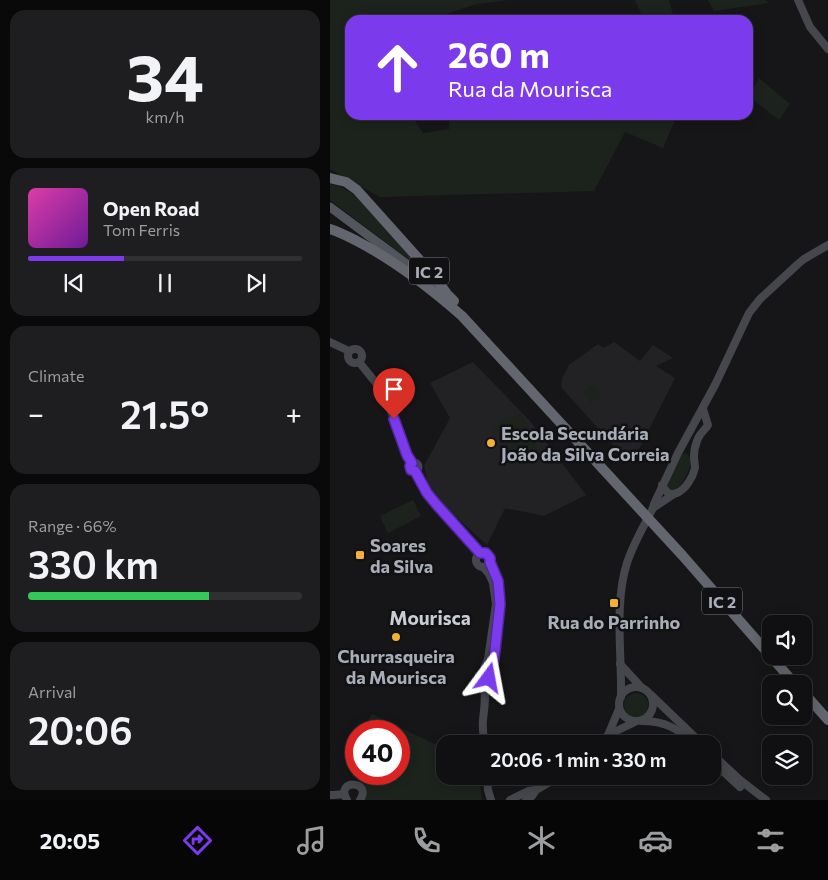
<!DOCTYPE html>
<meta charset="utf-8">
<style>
:root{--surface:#101012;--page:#1e1e20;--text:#f1f3f6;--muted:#9c9d9f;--line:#303032;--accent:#7c3aed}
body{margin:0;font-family:Commissioner,sans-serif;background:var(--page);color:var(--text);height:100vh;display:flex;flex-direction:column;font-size:19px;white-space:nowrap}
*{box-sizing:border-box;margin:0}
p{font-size:16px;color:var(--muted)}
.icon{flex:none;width:28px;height:28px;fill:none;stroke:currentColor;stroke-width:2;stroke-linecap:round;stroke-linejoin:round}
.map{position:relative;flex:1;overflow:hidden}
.panel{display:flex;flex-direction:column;gap:10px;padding:10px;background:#09090a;width:330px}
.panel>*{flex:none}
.top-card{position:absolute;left:15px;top:15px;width:408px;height:105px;border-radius:15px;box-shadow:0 2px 12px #0003,0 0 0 1px var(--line);background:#7c3aed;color:#fff;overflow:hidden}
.tools{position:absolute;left:432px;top:615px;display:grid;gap:10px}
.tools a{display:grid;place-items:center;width:50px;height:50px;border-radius:10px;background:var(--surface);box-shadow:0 2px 12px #0003,0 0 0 1px var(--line);font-size:25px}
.speed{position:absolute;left:15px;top:720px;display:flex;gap:10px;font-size:25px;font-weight:700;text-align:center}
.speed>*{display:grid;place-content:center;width:65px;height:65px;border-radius:50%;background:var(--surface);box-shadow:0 2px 12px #0003,0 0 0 1px var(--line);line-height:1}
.speed .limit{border:8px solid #d22;background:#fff;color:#111}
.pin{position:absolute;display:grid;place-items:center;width:42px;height:42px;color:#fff;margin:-51px -21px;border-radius:50% 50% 50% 0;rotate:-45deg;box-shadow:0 0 5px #0007}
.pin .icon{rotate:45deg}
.me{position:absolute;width:55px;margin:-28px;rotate:13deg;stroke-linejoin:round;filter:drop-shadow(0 0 4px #0008)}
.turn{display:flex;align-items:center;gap:18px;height:105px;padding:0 20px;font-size:22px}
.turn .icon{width:65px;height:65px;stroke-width:2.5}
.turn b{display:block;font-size:35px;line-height:42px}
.big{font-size:38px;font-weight:600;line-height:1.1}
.panel .widget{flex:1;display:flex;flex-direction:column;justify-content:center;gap:8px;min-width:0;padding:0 18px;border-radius:15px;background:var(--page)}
.panel .dial{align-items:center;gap:0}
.dial b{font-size:65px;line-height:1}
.song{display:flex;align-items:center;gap:15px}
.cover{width:60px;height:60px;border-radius:8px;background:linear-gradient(135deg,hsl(320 70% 55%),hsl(280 70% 35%))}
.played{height:5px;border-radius:2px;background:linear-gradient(90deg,var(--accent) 35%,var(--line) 35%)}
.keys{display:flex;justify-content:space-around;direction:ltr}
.heat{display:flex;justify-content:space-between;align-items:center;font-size:28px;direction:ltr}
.charge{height:8px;border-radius:4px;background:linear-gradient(90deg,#34c759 66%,var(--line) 0)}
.trip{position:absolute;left:106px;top:735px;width:285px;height:50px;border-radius:15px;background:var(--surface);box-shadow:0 2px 12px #0003,0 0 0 1px var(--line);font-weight:600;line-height:50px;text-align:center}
.dock{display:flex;height:80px;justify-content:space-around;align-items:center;background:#060607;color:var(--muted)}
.dock .icon{width:35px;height:35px}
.dock .active{color:var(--accent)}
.dock b{font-size:22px;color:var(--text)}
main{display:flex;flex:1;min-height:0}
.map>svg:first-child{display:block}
.built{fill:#222225}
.green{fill:#1c231d}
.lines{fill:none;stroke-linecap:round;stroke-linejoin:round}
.secondary{stroke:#45474d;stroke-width:8}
.primary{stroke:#53555c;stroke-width:9}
.highway{stroke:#63666e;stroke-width:10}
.route-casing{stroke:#51269a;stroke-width:12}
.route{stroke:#7c3aed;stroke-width:9}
.poi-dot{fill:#f2b134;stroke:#111113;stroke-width:2}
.labels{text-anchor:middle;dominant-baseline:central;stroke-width:5;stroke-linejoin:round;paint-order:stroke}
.shield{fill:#111113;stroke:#7b7e86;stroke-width:1}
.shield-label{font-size:16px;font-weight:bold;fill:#a8adb8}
.poi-label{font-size:18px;font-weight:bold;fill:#a8adb8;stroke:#111113;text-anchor:start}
.neighbourhood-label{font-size:19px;font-weight:bold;fill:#c9ccd4;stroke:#111113}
</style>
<main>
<section class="panel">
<div class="widget dial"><b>34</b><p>km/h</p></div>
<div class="widget">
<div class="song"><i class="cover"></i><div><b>Open Road</b><p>Tom Ferris</p></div></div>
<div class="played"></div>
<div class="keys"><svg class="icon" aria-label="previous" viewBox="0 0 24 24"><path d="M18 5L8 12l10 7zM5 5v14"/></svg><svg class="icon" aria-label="pause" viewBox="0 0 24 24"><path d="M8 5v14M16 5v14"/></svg><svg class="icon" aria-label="next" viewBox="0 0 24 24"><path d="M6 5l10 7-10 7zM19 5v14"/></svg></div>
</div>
<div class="widget"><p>Climate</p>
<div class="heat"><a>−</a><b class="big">21.5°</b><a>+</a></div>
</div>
<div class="widget"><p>Range · 66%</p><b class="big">330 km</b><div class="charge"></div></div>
<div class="widget"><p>Arrival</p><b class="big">20:06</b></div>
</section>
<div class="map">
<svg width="498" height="800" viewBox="0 0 498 800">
<rect width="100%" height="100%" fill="#161618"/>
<g class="built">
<polygon points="284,342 310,361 323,345 343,358 326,366 345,378 301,465 231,387 233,376 239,365 268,344 273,348"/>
<polygon points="143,362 200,421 256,495 214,516 175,508 157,545 116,508 98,485 94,466 120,418 100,383"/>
</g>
<g class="green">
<polygon points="0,0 179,0 147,4 98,20 20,20 20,115 81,115 93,133 119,129 120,115 347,115 333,148 295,132 264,191 50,197 0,169"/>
<polygon points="305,0 339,0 344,18 328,20 314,20"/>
<polygon points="378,0 436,0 439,3 384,11"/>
<polygon points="429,78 460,104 449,120 418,96"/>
<polygon points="0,184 11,187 28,197 92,266 90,268 0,200"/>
<polygon points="264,384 272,396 261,403 254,392"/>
<polygon points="191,413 209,450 183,464 164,426"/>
<path d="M355 453 358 455C360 458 361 459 361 463 360 469 350 491 343 491 340 491 338 488 336 486L352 454Z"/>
<polygon points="83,500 91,516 58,533 50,516"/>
<circle cx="306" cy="705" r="12"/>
<polygon points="42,714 115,749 115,776 149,776 152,800 34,800 35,788 26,778 23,744 26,738 26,774 69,774 69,731 31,731"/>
</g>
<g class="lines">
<g class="secondary">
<polyline points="468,0 480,27 498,49"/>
<polyline points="0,342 19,351"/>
<circle cx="25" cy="356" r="7"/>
<polyline points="29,362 46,383 58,403 77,455 82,463"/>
<circle cx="84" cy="467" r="4.5"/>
<path d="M85 471C103 504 126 525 150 553"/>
<path d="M332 485C336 492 339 496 347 493 356 489 363 477 365 468 365 464 364 461 364 457 364 452 365 446 367 441 369 434 374 431 378 425L373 409"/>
<polyline points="323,508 344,494"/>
<circle cx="153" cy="560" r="7"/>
<polyline points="160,562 168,581 170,603"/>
<polyline points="290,664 312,688"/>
<polyline points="152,673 156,674 158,677 158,682 155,684 150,683 148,678 149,675 152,673 158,659 166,604 163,583 159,574 153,567"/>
<polyline points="158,677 164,659 166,637"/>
<path d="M153 684C157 696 154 708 153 720 152 728 154 736 154 744"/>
<circle cx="306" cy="704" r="17"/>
<polyline points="321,695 372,744"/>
<path d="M291 697C292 655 284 603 297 563 303 544 314 526 323 508L324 504 348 453 385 385 419 313 430 299 468 264 474 259 498 245"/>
<path d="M312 721C335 721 347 728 364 744"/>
<polyline points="278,735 289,709"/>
<polyline points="269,744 278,735 305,722"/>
<polyline points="382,754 410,780 436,800"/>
<polyline points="382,761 410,787"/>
<polyline points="157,776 158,790 161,800"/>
<polyline points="0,795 4,795 14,794"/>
<path d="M17 800C4 779 43 780 30 800"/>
<polyline points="180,800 198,791 206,790 230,776"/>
<polyline points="196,800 202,796 206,790"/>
</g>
<polyline class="primary" points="0,207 113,291"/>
<g class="highway">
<polyline points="0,178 16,182 27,190 104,276 117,294 124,301"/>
<path d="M0 229C9 232 17 236 25 240 64 260 99 287 132 316L352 555 465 684"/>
<polyline points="474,693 498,720"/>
</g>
</g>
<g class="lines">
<defs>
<polyline id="route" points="64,419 77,455 82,463 80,466 81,470 85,471 97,493 106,504 150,553 156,553 160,558 160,562 168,581 170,604 164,659 159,678"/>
</defs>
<use href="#route" class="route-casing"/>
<use href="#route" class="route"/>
</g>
<g class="poi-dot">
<circle cx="161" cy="443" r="5"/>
<rect x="25" y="550" width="10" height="10" rx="2.5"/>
<rect x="279" y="598" width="10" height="10" rx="2.5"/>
<circle cx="66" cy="637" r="5"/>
</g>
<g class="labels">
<g class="shield">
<rect x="79" y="257.5" width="40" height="27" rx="4"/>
<rect x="372" y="587.5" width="40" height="27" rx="4"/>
</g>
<g class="shield-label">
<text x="99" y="271">IC 2</text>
<text x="392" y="601">IC 2</text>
</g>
<g class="poi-label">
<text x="171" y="433">Escola Secundária<tspan x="171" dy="21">João da Silva Correia</tspan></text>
<text x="40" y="545">Soares<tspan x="40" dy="21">da Silva</tspan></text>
<text x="284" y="622" text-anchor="middle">Rua do Parrinho</text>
<text x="66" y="656" text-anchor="middle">Churrasqueira<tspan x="66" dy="21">da Mourisca</tspan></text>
</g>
<g class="neighbourhood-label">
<text x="100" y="617">Mourisca</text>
</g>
</g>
</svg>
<div class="tools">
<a><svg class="icon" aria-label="sound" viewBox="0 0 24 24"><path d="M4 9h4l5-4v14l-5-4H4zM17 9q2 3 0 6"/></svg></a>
<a><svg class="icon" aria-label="search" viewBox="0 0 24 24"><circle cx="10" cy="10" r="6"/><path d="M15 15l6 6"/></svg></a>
<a><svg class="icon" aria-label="layers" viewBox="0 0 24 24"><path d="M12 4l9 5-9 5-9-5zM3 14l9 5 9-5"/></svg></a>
</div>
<div class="speed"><div class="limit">40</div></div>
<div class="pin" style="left:64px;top:419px;background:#d93025"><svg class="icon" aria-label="arrive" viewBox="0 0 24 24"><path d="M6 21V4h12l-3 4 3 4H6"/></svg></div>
<svg class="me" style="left:159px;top:678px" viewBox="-20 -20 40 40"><path d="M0-17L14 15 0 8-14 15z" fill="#7c3aed" stroke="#fff" stroke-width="4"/></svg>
<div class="trip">20:06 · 1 min · 330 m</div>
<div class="top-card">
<div class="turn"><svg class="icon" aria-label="ahead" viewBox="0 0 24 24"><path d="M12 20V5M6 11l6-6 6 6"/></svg><div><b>260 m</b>Rua da Mourisca</div></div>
</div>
</div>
</main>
<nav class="dock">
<b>20:05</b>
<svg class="icon active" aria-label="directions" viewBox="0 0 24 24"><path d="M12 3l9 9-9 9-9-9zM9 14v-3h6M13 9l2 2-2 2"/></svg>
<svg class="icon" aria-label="music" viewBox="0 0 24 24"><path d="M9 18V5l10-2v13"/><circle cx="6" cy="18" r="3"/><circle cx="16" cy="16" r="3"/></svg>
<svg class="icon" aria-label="phone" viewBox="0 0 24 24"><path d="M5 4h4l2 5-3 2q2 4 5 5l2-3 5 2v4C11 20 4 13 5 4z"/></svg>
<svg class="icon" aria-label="climate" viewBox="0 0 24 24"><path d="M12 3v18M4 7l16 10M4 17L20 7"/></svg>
<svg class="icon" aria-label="car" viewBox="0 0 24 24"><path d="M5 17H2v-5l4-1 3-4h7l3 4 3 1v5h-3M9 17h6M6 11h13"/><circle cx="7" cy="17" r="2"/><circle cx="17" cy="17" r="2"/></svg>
<svg class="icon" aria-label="filters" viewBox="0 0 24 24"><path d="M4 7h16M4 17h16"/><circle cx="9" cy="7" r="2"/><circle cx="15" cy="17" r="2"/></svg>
</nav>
